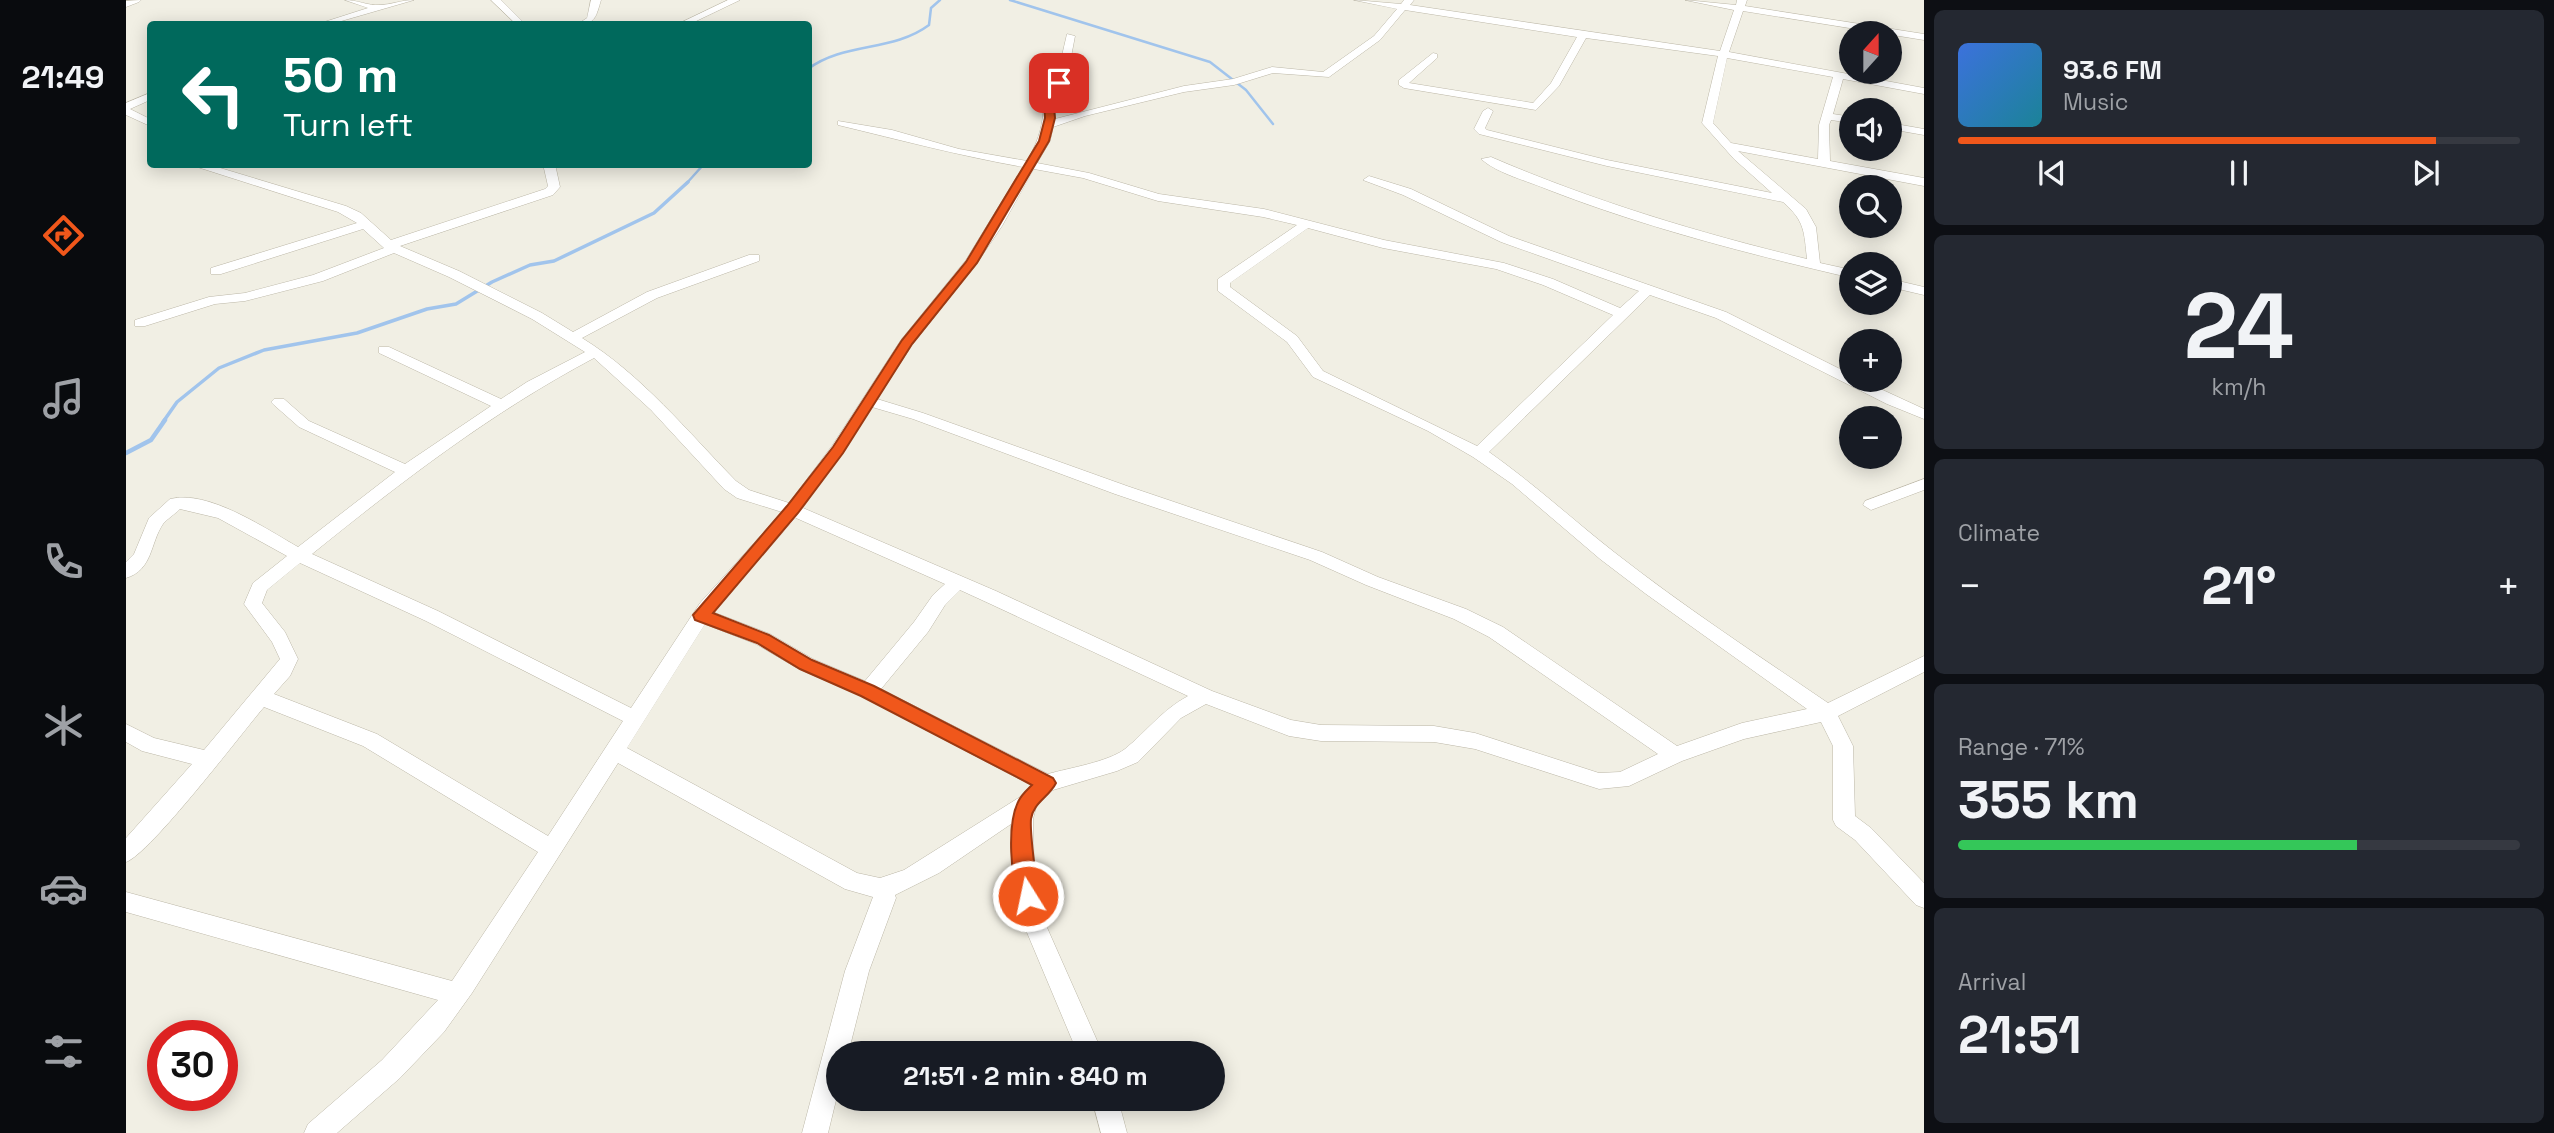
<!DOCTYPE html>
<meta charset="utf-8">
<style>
:root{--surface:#171b24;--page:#242831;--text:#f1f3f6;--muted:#9ea1a6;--line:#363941;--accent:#f0571b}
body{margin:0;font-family:"Space Grotesk",sans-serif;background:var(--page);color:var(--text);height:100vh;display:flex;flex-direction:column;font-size:26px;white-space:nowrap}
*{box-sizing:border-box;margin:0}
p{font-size:23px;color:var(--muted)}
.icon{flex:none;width:38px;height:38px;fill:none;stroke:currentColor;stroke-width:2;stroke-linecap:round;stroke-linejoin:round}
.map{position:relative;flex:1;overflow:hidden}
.side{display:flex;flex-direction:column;gap:10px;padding:10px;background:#0d0f14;width:630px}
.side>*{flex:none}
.guide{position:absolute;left:21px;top:21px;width:665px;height:147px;border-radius:7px;box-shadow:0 4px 18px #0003;background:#00695c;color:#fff;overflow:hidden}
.needle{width:46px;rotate:21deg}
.controls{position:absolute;left:1713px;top:21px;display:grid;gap:14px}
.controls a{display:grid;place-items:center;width:63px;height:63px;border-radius:50%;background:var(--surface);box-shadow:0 4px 18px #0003;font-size:35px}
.speed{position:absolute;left:21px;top:1020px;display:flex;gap:14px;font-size:35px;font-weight:700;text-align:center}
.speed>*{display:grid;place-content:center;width:91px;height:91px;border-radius:50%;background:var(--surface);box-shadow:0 4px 18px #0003;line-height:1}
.speed .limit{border:10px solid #d22;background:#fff;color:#111}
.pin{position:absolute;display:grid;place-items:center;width:60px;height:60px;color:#fff;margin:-30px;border-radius:14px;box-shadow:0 4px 10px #0006}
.me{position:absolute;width:77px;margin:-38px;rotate:350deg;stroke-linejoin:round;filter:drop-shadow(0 0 5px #0008)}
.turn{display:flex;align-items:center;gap:24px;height:147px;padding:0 21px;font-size:32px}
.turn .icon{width:91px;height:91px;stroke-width:2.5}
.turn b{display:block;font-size:49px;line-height:60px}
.big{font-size:52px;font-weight:800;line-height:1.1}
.side .tile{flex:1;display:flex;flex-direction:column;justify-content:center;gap:10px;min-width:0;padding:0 24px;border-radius:10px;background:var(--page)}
.side .dial{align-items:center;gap:0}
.dial b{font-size:91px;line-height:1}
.song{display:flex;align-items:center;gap:21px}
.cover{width:84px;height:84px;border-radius:10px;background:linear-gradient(135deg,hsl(220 70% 55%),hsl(190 70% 35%))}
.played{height:7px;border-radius:4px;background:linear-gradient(90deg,var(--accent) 85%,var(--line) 85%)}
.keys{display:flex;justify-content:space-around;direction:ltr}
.heat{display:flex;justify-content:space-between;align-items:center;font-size:38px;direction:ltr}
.charge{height:10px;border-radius:5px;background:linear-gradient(90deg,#34c759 71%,var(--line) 0)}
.trip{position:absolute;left:700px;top:1041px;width:399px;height:70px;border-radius:35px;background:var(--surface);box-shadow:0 4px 18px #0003;font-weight:800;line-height:70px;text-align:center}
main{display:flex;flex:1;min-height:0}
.tab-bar{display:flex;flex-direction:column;width:126px;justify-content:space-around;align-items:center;background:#090b0e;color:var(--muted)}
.tab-bar .icon{width:49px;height:49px}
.tab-bar .selected{color:var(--accent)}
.tab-bar b{font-size:32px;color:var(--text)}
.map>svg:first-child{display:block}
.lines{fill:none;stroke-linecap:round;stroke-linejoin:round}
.stream-far2{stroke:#a1c4ec;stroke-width:2.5}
.stream-far1{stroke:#a1c4ec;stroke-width:3.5}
.stream{stroke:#a1c4ec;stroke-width:4.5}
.minor-casing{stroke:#bcb7a7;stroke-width:1}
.minor{fill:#fff;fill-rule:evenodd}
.route{fill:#f0571b;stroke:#9c3912;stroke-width:2}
</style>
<main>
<nav class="tab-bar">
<b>21:49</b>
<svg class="icon selected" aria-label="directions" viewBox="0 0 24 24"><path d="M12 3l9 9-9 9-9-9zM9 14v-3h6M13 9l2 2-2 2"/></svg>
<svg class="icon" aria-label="music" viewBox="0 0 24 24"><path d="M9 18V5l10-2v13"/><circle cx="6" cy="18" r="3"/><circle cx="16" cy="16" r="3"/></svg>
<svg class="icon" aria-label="phone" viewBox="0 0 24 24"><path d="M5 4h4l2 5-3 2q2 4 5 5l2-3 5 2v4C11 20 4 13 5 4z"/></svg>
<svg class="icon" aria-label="climate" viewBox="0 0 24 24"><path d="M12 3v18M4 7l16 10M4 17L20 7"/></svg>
<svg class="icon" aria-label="car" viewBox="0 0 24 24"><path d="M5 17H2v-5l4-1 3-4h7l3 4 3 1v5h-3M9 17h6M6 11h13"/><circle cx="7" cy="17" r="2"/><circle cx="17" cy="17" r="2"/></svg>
<svg class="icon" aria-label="filters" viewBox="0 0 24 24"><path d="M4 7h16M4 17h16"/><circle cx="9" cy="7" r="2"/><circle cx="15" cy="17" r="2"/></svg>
</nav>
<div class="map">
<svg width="1798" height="1133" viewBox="0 0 1798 1133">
<rect width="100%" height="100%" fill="#f1efe4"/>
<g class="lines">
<g class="stream-far2">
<polyline points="884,0 1084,62 1120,90 1147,124"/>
<path d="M682 69C718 42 767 52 803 25L805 8 814 0"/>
<polyline points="560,184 578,164"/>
</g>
<polyline class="stream-far1" points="37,422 51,402 93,368 138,350 231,333 301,309 330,304 366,282 404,265 428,261 528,213 562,182"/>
<polyline class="stream" points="0,453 25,440 39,420"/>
<defs>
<g id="minor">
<polygon points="15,0 13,2 0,7 0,1"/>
<path d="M219 0C231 0 243 6 253 5 265 5 275 0 288 0L205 24H192L242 8Z"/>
<polygon points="365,0 375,0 399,24 390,24"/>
<path d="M465 0H475C470 16 470 24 452 24L461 18Z"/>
<polygon points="602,0 614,0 564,24 552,24"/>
<path d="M1228 0 1275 4 1278 0H1288L1284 5 1594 51 1608 10 1559 0 1610 5 1611 0H1621L1619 6 1798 34V40L1617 11 1603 52 1798 88V94L1717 79 1707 114 1726 117V123L1705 120 1703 125 1704 161 1798 178V186L1612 151 1680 209 1690 227 1694 263 1726 270V278C1623 254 1521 228 1423 190 1402 181 1372 174 1355 159L1365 157C1467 201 1573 233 1681 259 1678 232 1679 221 1657 202L1481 166 1353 134 1348 129 1357 111 1362 108 1367 111 1359 128 1361 130 1481 160 1646 193 1608 159 1576 123 1592 56 1460 38 1433 86 1410 110 1278 88 1273 85V80L1307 53 1311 54V58L1283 83 1407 103 1425 83 1451 37 1279 10 1254 40 1203 77 1147 73 1108 85 1058 92 959 116 927 127 924 141 911 163 963 173 1033 194 1138 209 1258 240 1378 263 1427 279 1494 308 1513 291 1375 242 1277 195 1237 180 1243 176 1285 189 1383 236 1600 312 1726 375V380H1735L1798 409V419L1761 404 1590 318 1524 295 1363 452C1407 483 1446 519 1488 552 1557 606 1630 654 1702 703L1798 656V672L1712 716 1727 746 1729 816 1745 828 1798 883V908L1790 905 1729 840 1710 826 1707 820V746L1695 722 1618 739 1556 761 1503 786 1473 789 1349 749 1308 742 1195 741 1163 736 1080 704 1055 718 1012 762 991 771 927 790 910 807 907 819 908 869 919 923 977 1054H952L897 923 886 869 885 824 813 873 769 895 770 898 743 971 722 1054H712V1092L702 1133H676L719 971 747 897 719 889 492 763 346 993 318 1032 274 1078 211 1133H178L182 1124 256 1060 312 1000 0 912V892L326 981 412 852 237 746 138 707C115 734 24 854 0 862V838L66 764 16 751 0 742V724L28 738 78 750 154 659 146 642 118 604 127 583 161 556 92 518 54 509C49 514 41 519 37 524 24 543 27 570 0 578V562L8 554 23 518 44 499C82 489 140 529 172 547L269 472 173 427 148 405 145 402 148 399H158L183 421 279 464 365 406 253 353V347H263L375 399 401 382 459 352 406 319 323 277 268 253 197 281 119 301 89 304 19 326H9V320L83 297 119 293 187 275 258 248 237 229 95 274H85V268L231 223 212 212 62 164H81L220 206 235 213 265 240 419 189 422 186 417 164H429L434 187 427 195 274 246 333 271 416 313 447 332 521 292 623 255H633V261L531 298 456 338C515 374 562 432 610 481L623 490 663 503 706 446 775 340 840 260 897 167C835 156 774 140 712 125V121L766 130 833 149 901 161C914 138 919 121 917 94L931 77 941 34 949 36 941 78 927 94 929 119 1058 86 1107 79 1146 67 1197 72 1248 36 1271 9ZM1601 58 1707 77 1693 125 1692 159 1605 143 1587 123ZM908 169 957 178 1032 201 1137 217 1171 225 1092 279V291L1161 342 1187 377 1302 431 1347 457 1386 484 1474 559 1520 594 1681 709 1616 723 1551 746 1377 627 1340 609 1252 577 1196 552 1001 486 797 413 751 399 786 345 851 263 876 226ZM1182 228 1257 248 1370 269 1417 285 1487 315 1351 446 1197 371 1171 336 1104 287V283ZM468 358 525 410 598 489 611 498 656 512 574 603 505 708 312 611 186 554C275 482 366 412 468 358ZM746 407 787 419 989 494 1184 560 1240 585 1328 619 1363 637 1532 754 1494 772 1473 773 1349 733 1308 726 1195 725 1165 720 1086 691 870 591 677 508ZM670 518 819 584 807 595 788 622 739 681 687 659 644 634 587 612ZM174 563 300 621 497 721 422 836 251 734 148 694 164 676 172 659 159 632 136 603 141 590ZM834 590 858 601 1062 696C1036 710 1021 731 999 749 982 762 943 768 922 774L755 689 802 632 819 605ZM579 624 630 644 673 669 735 696 905 785 894 797 778 870 754 878 731 873 501 748Z"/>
<polygon points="24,93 24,100 4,109 24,119 24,126 0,115 0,103"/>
<polygon points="1764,123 1798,129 1798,135 1764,129"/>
<polygon points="1764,279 1798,287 1798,295 1764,287"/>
<polygon points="1798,479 1798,490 1745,510 1737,505 1739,501"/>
<polygon points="966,1099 992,1099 1001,1133 975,1133"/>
</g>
</defs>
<use href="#minor" class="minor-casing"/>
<use href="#minor" class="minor"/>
</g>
<path class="route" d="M930 81 938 83 927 95 929 118 923 141 851 263 786 344 717 453 672 513 587 613 643 635 686 660 748 686 927 778 930 783C923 797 907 803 905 819 903 838 914 892 910 902L902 905 895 902C884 879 881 825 892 802 895 795 901 790 906 785L735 696 674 669 631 643 569 620 567 615 661 506 707 447 776 340 840 262 913 141 919 118 917 94Z"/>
</svg>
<div class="controls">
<a><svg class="needle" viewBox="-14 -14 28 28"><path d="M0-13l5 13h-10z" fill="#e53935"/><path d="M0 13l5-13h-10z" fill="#9ea1a6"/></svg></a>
<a><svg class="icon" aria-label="sound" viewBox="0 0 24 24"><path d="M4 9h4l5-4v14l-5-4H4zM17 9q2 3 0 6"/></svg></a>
<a><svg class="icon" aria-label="search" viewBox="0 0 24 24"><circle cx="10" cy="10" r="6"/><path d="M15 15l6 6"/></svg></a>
<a><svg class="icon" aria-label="layers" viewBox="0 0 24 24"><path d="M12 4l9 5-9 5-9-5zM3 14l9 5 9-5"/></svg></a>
<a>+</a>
<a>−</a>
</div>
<div class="speed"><div class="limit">30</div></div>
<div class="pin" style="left:933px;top:83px;background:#d93025"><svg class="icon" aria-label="arrive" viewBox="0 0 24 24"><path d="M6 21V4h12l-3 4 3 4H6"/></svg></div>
<svg class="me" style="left:902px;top:896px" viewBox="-20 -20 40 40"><circle r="17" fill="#f0571b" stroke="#fff" stroke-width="3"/><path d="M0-11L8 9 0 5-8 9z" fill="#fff"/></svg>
<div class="trip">21:51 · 2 min · 840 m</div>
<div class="guide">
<div class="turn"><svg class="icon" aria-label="left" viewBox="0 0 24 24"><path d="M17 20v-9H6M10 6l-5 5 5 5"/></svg><div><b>50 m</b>Turn left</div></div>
</div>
</div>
<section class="side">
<div class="tile">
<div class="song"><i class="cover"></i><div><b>93.6 FM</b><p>Music</p></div></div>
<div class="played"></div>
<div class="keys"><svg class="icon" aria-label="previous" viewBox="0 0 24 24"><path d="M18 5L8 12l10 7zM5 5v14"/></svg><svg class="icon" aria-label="pause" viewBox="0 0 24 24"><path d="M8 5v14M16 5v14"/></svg><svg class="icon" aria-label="next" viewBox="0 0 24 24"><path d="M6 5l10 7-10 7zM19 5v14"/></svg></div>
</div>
<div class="tile dial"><b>24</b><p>km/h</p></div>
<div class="tile"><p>Climate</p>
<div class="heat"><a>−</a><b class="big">21°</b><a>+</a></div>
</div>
<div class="tile"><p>Range · 71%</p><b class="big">355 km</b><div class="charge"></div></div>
<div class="tile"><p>Arrival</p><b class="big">21:51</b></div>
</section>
</main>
